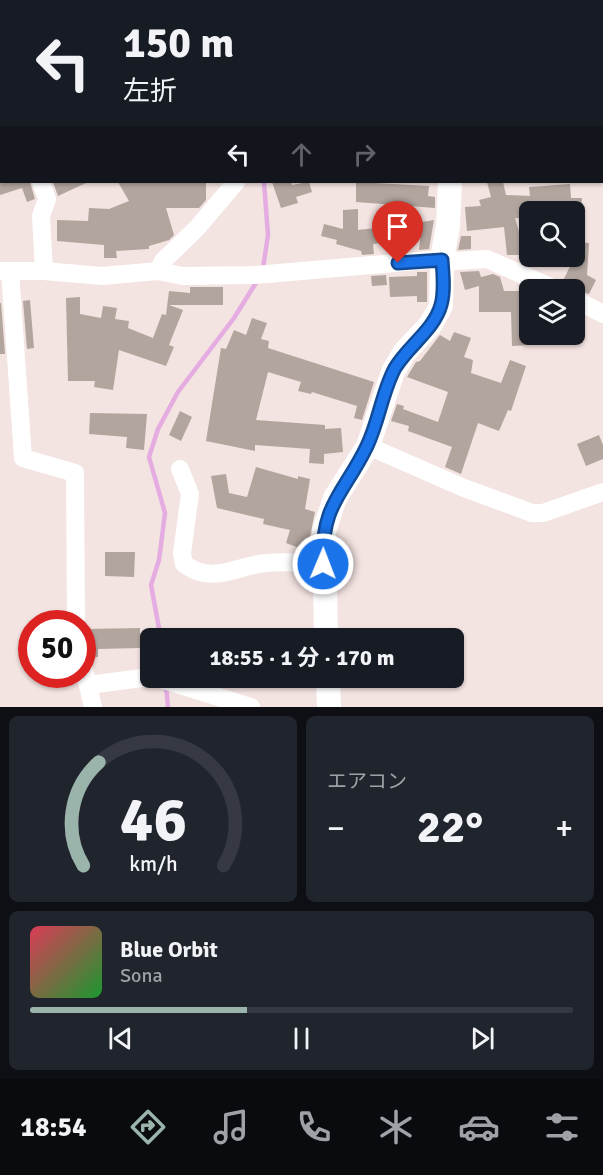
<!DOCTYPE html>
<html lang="ja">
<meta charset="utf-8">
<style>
:root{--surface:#171b24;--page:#20242c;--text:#f1f3f6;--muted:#9ea1a6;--line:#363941;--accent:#9ab4ab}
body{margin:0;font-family:Signika,"Noto Sans JP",sans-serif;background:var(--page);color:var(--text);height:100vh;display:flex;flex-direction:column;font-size:22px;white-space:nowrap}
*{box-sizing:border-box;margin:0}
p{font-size:20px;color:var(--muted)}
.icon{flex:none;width:33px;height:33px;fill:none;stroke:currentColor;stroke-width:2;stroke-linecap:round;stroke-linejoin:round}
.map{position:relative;height:707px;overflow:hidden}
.drawer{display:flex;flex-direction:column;gap:9px;padding:9px;background:#0d0f14;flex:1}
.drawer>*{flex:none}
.top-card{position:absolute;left:0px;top:0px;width:603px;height:183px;box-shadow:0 2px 4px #0004;background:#171b24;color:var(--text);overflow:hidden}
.fabs{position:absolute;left:519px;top:201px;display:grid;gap:12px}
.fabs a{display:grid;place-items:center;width:66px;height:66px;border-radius:9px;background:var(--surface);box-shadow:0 2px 4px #0004;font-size:30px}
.speed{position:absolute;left:18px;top:610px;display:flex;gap:12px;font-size:30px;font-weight:700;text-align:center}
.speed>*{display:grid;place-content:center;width:78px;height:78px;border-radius:50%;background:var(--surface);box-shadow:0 2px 4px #0004;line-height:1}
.speed .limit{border:9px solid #d22;background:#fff;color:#111}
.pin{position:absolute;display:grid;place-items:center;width:51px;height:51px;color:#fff;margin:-62px -26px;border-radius:50% 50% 50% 0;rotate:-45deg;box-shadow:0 0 6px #0007}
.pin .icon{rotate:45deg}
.me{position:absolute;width:66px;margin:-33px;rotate:1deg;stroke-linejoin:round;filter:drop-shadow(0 0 4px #0008)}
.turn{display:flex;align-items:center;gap:21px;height:126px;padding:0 24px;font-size:27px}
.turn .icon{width:78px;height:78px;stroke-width:2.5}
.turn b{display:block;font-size:42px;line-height:51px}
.lanes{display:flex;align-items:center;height:57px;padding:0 24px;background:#0003;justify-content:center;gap:30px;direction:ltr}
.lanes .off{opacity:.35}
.big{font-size:45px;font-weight:700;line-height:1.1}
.drawer .widget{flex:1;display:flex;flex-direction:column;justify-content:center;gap:9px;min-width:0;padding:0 21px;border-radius:9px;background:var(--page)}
.drawer .dial{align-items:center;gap:0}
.dial svg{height:156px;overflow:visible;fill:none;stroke:var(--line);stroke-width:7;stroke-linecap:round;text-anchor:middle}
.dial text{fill:var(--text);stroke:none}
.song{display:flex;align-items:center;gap:18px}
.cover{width:72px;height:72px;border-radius:9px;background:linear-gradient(135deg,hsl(350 70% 55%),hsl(130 70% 35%))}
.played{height:6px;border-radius:3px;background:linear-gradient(90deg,var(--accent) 40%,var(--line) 40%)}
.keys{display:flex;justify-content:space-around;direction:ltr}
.heat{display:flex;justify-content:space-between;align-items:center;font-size:33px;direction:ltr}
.drawer .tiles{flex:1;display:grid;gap:9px;grid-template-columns:1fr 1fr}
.widget:last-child{grid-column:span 2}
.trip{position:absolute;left:140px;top:628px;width:324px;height:60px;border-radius:9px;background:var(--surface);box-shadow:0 2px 4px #0004;font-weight:700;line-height:60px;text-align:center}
.dock{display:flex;height:96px;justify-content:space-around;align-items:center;background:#090b0e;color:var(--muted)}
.dock .icon{width:42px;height:42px}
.dock .on{color:var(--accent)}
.dock b{font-size:27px;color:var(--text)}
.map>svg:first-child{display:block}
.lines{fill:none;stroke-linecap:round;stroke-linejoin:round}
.stream{stroke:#e5ace2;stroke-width:4.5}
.building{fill:#b2a59e}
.minor{stroke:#fff;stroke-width:18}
.secondary{stroke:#fff;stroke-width:24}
.route-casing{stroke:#114b97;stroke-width:15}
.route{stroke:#1a73e8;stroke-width:10}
</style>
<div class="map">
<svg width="603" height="707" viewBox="0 0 603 707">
<rect width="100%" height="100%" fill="#f3e3e1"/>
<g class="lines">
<g class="stream">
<polyline points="223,0 224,2"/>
<polyline points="456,0 456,2"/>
<polyline points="602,117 603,123"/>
<polyline points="263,268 268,235 264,182"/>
<polyline points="161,639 151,585 159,560 165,513 149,457 158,429 178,392 234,318 259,278"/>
<polyline points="166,686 168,707"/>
</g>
</g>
<g class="building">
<polygon points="0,182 30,182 35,199 27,202 22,188 0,195"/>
<polygon points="53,182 88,182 58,196"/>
<polygon points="118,182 206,182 206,200 199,208 166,208 174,235 169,240 149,246 149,249 116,251 117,258 104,258 104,245 57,241 57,220 88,221 89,208 109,209 129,201"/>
<polygon points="272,182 291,182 292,185 309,182 312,192 296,197 298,203 281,208"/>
<polygon points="356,182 429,186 428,196 435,197 435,208 356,202"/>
<polygon points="487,182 503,182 506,195 530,196 529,187 570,184 571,198 582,198 581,212 530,212 530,219 515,218 520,235 519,255 507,255 504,227 467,231 465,207 481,206 479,200 491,197"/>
<polygon points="358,209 358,230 392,226 394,241 373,244 374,254 362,255 361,251 336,244 337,240 321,236 324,224 343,229 343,210"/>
<polygon points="434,220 429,249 419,250 422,222"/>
<polygon points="461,236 471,236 471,249 458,250"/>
<polygon points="574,242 589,243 587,275 596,280 589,294 567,287 563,281 574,258"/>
<polygon points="479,271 481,277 493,274 500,277 504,291 522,291 522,298 530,297 530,345 512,346 511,312 479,312 479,286 465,290 460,272"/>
<polygon points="417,272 427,272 427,302 417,302 417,296 390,297 389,277 417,276"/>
<polygon points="386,275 387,285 372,286 371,276"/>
<polygon points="190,287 223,287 223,305 169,305 183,310 169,345 174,347 166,366 119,350 113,390 94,387 95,381 68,381 66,298 80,297 80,314 101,318 103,306 117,308 115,319 129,321 128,328 153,338 162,314 166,315 169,291 190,293"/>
<polygon points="30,300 34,348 27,349 23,301"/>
<polygon points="0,303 1,303 5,354 0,354"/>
<polygon points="252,318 267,323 261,339 269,341 268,348 374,382 362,420 354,418 357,406 312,392 311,394 298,391 301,382 268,372 256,420 325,425 325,429 341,428 343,452 324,454 324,464 309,463 310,449 255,445 255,451 206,441 221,348 226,349 234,330 246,335"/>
<polygon points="454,332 471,338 464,357 473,360 471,373 501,383 510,360 526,366 511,411 508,410 499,431 478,423 461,474 445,467 452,447 408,431 409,426 391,421 397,404 404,406 403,409 438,422 448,392 407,377 416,362 420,361 440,335 450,341"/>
<polygon points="180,411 192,417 181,441 169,435"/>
<polygon points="90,413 147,414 144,450 126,448 127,437 89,434"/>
<polygon points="599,435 603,445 603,459 586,466 577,444"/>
<polygon points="256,467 298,479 298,476 310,479 305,509 315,512 307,551 286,543 290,530 263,524 264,519 217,508 211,476 226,474 229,493 247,497"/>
<polygon points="105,552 135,552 134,577 105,576"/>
<polygon points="140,628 140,648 98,649 98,657 92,657 85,650 83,632 86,629"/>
</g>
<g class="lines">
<g class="minor">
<polyline points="0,85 2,88"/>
<polyline points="41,182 47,199 41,216 44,271"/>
<polyline points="442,257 456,261 487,259 557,290"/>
<polyline points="0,271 44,271 102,276 158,271 183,276 255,275 442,259"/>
<polyline points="10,271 23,458 75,473 76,624"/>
<polyline points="158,271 163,261 197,228 236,182"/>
<polyline points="574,299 603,314"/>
<polyline points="368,446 464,488 532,513 543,513 603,492"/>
<path d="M180 469 190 494 182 553 184 564C212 585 236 566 266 563 285 561 304 563 323 564"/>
<polyline points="82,661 93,707"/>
<polyline points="157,678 251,707"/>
<polyline points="88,685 150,677"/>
</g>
<g class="secondary">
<polyline points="411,0 411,2"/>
<polyline points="326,639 324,531 335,498 368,446 393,372 404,353 431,324 441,306 442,259 448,226 450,182"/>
<polyline points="328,678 329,707"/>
</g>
</g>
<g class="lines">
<defs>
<path id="route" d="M323 564C321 503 344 494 367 446 379 421 382 392 395 368 408 346 434 330 441 305 445 291 443 274 442 260L398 263"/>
</defs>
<use href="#route" class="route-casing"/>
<use href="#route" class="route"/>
</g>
</svg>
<div class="fabs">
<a><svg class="icon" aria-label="search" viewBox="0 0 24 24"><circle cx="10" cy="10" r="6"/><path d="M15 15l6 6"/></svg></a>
<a><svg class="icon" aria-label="layers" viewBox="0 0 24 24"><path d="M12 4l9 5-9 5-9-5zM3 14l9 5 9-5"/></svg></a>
</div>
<div class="speed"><div class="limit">50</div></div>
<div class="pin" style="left:398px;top:263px;background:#d93025"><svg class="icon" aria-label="arrive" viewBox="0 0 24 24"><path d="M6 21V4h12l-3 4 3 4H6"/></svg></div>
<svg class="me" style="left:323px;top:564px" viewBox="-20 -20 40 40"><circle r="17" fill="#1a73e8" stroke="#fff" stroke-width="3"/><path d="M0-11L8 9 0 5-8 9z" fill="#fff"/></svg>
<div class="trip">18:55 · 1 分 · 170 m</div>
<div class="top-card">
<div class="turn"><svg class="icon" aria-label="left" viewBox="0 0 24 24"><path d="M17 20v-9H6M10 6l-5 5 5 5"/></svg><div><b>150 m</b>左折</div></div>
<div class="lanes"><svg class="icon" aria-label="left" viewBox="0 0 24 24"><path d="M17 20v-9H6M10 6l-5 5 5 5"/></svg><svg class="icon off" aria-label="ahead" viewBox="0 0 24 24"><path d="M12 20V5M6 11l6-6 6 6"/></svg><svg class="icon off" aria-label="right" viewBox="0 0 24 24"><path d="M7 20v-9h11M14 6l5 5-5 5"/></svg></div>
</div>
</div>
<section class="drawer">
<div class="tiles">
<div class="widget dial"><svg viewBox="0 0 100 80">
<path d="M14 69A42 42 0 1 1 86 69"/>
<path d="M14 69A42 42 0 0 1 22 16" stroke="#9ab4ab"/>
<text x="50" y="56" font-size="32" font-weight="700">46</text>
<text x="50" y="72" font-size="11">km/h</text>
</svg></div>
<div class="widget"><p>エアコン</p>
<div class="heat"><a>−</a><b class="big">22°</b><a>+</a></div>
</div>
<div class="widget">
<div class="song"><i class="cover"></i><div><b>Blue Orbit</b><p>Sona</p></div></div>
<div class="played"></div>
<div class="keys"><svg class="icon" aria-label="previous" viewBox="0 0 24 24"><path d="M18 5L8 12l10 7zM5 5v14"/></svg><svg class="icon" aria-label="pause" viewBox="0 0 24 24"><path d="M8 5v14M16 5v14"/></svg><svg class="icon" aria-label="next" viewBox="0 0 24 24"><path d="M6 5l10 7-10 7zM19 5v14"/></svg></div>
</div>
</div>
</section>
<nav class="dock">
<b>18:54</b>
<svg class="icon on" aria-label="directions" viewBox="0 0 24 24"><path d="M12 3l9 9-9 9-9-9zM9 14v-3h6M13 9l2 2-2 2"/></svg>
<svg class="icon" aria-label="music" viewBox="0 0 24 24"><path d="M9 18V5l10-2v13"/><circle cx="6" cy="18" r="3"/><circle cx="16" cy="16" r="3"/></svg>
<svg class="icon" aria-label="phone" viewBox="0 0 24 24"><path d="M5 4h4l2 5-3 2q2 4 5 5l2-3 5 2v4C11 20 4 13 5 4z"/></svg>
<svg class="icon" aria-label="climate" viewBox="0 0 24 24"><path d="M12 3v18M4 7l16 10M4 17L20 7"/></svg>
<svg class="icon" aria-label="car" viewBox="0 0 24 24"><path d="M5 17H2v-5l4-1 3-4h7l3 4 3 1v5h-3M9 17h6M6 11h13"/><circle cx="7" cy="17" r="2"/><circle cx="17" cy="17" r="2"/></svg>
<svg class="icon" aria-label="filters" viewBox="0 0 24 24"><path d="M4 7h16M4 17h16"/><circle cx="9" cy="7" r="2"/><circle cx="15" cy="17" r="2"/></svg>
</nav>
